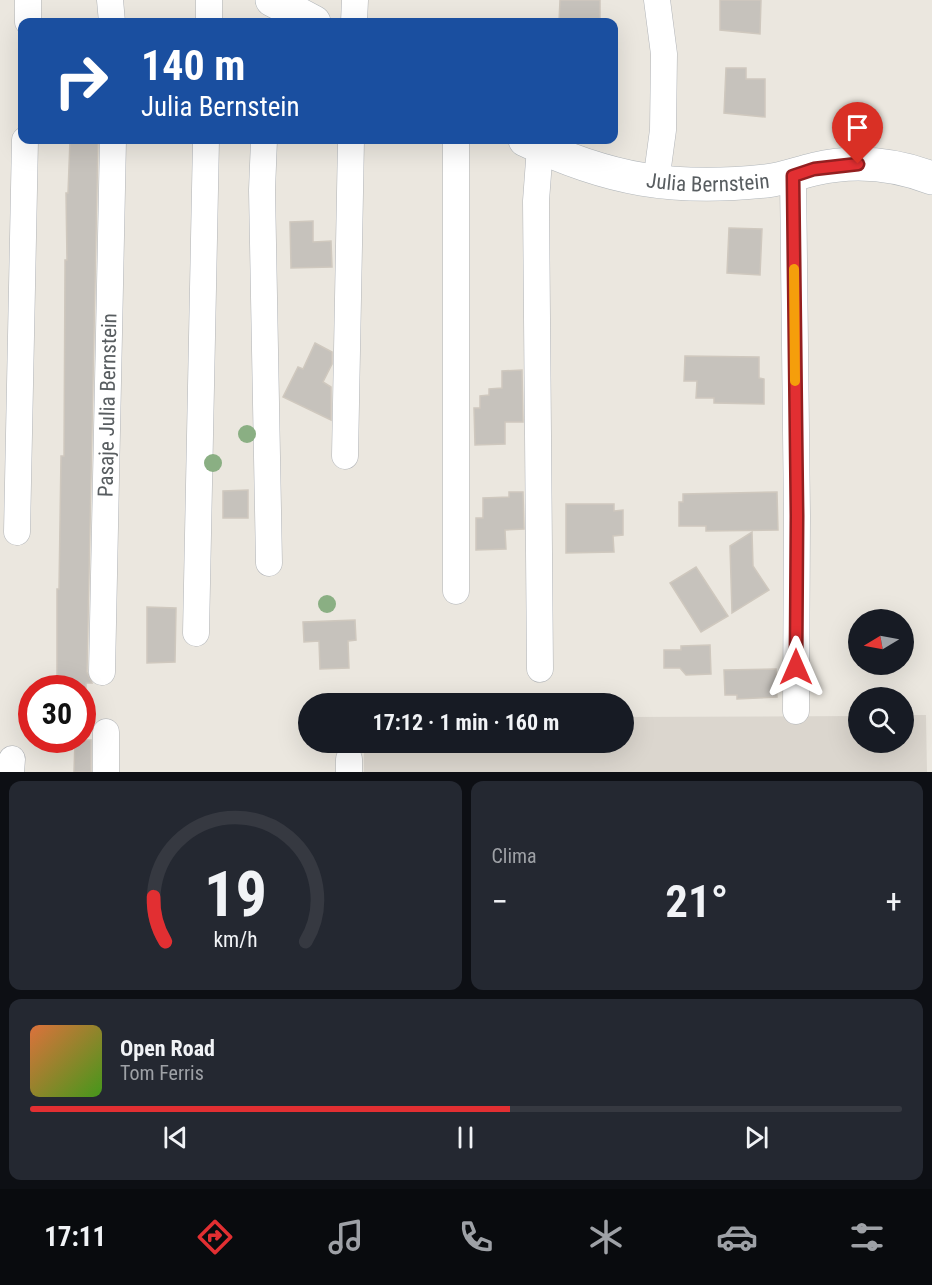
<!DOCTYPE html>
<html lang="es">
<meta charset="utf-8">
<style>
:root{--surface:#171b24;--page:#242831;--text:#f1f3f6;--muted:#9ea1a6;--line:#363941;--accent:#e22f32}
body{margin:0;font-family:"Roboto Condensed",sans-serif;background:var(--page);color:var(--text);height:100vh;display:flex;flex-direction:column;font-size:22px;white-space:nowrap}
*{box-sizing:border-box;margin:0}
p{font-size:20px;color:var(--muted)}
.icon{flex:none;width:33px;height:33px;fill:none;stroke:currentColor;stroke-width:2;stroke-linecap:round;stroke-linejoin:round}
.map{position:relative;height:772px;overflow:hidden}
.details{display:flex;flex-direction:column;gap:9px;padding:9px;background:#0d0f14;flex:1}
.details>*{flex:none}
.guide{position:absolute;left:18px;top:18px;width:600px;height:126px;border-radius:12px;box-shadow:0 6px 24px #0002;background:#1a4fa0;color:#fff;overflow:hidden}
.needle{width:39px;rotate:260deg}
.tools{position:absolute;left:848px;top:609px;display:grid;gap:12px}
.tools a{display:grid;place-items:center;width:66px;height:66px;border-radius:50%;background:var(--surface);box-shadow:0 6px 24px #0002;font-size:30px}
.speed{position:absolute;left:18px;top:675px;display:flex;gap:12px;font-size:30px;font-weight:700;text-align:center}
.speed>*{display:grid;place-content:center;width:78px;height:78px;border-radius:50%;background:var(--surface);box-shadow:0 6px 24px #0002;line-height:1}
.speed .limit{border:9px solid #d22;background:#fff;color:#111}
.pin{position:absolute;display:grid;place-items:center;width:51px;height:51px;color:#fff;margin:-62px -26px;border-radius:50% 50% 50% 0;rotate:-45deg;box-shadow:0 0 6px #0007}
.pin .icon{rotate:45deg}
.me{position:absolute;width:66px;margin:-33px;rotate:0deg;stroke-linejoin:round;filter:drop-shadow(0 0 4px #0008)}
.turn{display:flex;align-items:center;gap:21px;height:126px;padding:0 24px;font-size:27px}
.turn .icon{width:78px;height:78px;stroke-width:2.5}
.turn b{display:block;font-size:42px;line-height:51px}
.big{font-size:45px;font-weight:700;line-height:1.1}
.details .widget{flex:1;display:flex;flex-direction:column;justify-content:center;gap:9px;min-width:0;padding:0 21px;border-radius:12px;background:var(--page)}
.details .dial{align-items:center;gap:0}
.dial svg{height:156px;overflow:visible;fill:none;stroke:var(--line);stroke-width:7;stroke-linecap:round;text-anchor:middle}
.dial text{fill:var(--text);stroke:none}
.song{display:flex;align-items:center;gap:18px}
.cover{width:72px;height:72px;border-radius:9px;background:linear-gradient(135deg,hsl(20 70% 55%),hsl(100 70% 35%))}
.played{height:6px;border-radius:3px;background:linear-gradient(90deg,var(--accent) 55%,var(--line) 55%)}
.keys{display:flex;justify-content:space-around;direction:ltr}
.heat{display:flex;justify-content:space-between;align-items:center;font-size:33px;direction:ltr}
.details .tiles{flex:1;display:grid;gap:9px;grid-template-columns:1fr 1fr}
.widget:last-child{grid-column:span 2}
.trip{position:absolute;left:298px;top:693px;width:336px;height:60px;border-radius:30px;background:var(--surface);box-shadow:0 6px 24px #0002;font-weight:700;line-height:60px;text-align:center}
.tabs{display:flex;height:96px;justify-content:space-around;align-items:center;background:#090b0e;color:var(--muted)}
.tabs .icon{width:42px;height:42px}
.tabs .selected{color:var(--accent)}
.tabs b{font-size:27px;color:var(--text)}
.map>svg:first-child{display:block}
.education{fill:#dbd6ce}
.building{fill:#c6c2bc;stroke:#cfc8be;stroke-width:1.5}
.lines{fill:none;stroke-linecap:round;stroke-linejoin:round}
.street-casing{stroke:#b0b3b7;stroke-width:27}
.secondary-casing{stroke:#b1b6ba;stroke-width:34}
.street{stroke:#fff;stroke-width:26}
.secondary{stroke:#fff;stroke-width:33}
.tree{fill:#8aaf83}
.route-casing{stroke:#931f20;stroke-width:15}
.route{stroke:#e22f32;stroke-width:10}
.slow{stroke:#f59e0b;stroke-width:10}
.labels{text-anchor:middle;dominant-baseline:central;stroke-width:4.5;stroke-linejoin:round;paint-order:stroke}
.street-label{font-size:21px;fill:#585d60;stroke:#fff}
</style>
<div class="map">
<svg width="932" height="772" viewBox="0 0 932 772">
<rect width="100%" height="100%" fill="#ebe7df"/>
<g class="education">
<polygon points="430,694 435,703 364,703 364,702"/>
<polygon points="903,715 926,715 927,772 364,772 364,743 624,742 624,717 858,716 858,742 903,742"/>
</g>
<g class="building">
<polygon points="560,0 600,0 600,22 559,22"/>
<polygon points="720,0 761,0 760,34 720,30"/>
<polygon points="726,68 746,68 746,79 765,79 765,117 724,113"/>
<polygon points="70,140 98,140 87,672 92,683 86,683 86,688 57,688 57,589 59,589 61,456 64,456 65,267 65,260 67,260 66,193 68,193"/>
<polygon points="313,221 313,242 331,241 332,267 291,268 290,222"/>
<polygon points="729,228 762,229 760,275 727,273"/>
<polygon points="315,343 332,352 332,364 323,382 331,387 331,420 283,397 298,367 303,369"/>
<polygon points="685,356 759,357 759,378 764,379 764,404 714,403 714,398 696,398 697,381 684,381"/>
<polygon points="522,370 523,422 505,422 505,444 475,445 474,408 480,408 480,396 489,395 489,389 502,388 502,371"/>
<polygon points="248,490 248,518 223,518 223,491"/>
<polygon points="509,492 523,492 524,529 505,530 506,549 476,550 476,518 483,518 483,498 509,497"/>
<polygon points="777,492 778,530 706,531 706,526 679,526 679,502 683,502 683,494"/>
<polygon points="566,504 614,504 614,511 623,510 623,535 613,536 614,552 566,553"/>
<polygon points="752,532 753,566 769,590 732,613 730,546"/>
<polygon points="696,567 728,616 701,632 670,583"/>
<polygon points="147,607 176,608 175,662 147,663"/>
<polygon points="355,620 356,640 348,641 349,668 320,669 319,641 304,642 303,622"/>
<polygon points="710,645 711,674 686,675 680,668 664,668 664,650 681,650 681,646"/>
<polygon points="776,669 777,697 737,699 737,695 725,695 724,670"/>
<polygon points="75,740 91,740 91,772 74,772"/>
</g>
<g class="lines">
<defs>
<g id="street">
<polyline points="110,0 112,22"/>
<polyline points="28,22 28,0"/>
<polyline points="209,22 209,0"/>
<polyline points="354,22 355,0"/>
<polyline points="264,140 262,190 269,563"/>
<polyline points="456,140 456,591"/>
<polyline points="540,147 536,201 540,669"/>
<polyline points="793,176 797,516 796,711"/>
<polyline points="656,182 663,130 664,54 657,0"/>
<polyline points="345,456 351,140"/>
<polyline points="17,532 25,140"/>
<polyline points="196,633 206,140"/>
<path id="s1" d="M102 672 113 140"/>
<polyline points="106,732 106,772"/>
<polyline points="349,759 349,772"/>
<polyline points="11,772 12,759"/>
</g>
<g id="secondary">
<polyline points="272,0 314,22"/>
<path id="s2" d="M525 140C608 180 674 191 766 181 783 179 798 173 815 169 854 160 895 164 932 178"/>
</g>
</defs>
<use href="#street" class="street-casing"/>
<use href="#secondary" class="secondary-casing"/>
<use href="#street" class="street"/>
<use href="#secondary" class="secondary"/>
</g>
<g class="tree">
<circle cx="247" cy="434" r="9"/>
<circle cx="213" cy="463" r="9"/>
<circle cx="327" cy="604" r="9"/>
</g>
<g class="lines">
<defs>
<polyline id="route" points="796,667 797,516 793,176 814,169 858,164"/>
</defs>
<use href="#route" class="route-casing"/>
<use href="#route" class="route"/>
<polyline class="slow" points="794,269 795,381"/>
</g>
<g class="labels">
<g class="street-label">
<text stroke="none"><textPath href="#s2" startOffset="190">Julia Bernstein</textPath></text>
<text stroke="none"><textPath href="#s1" startOffset="267">Pasaje Julia Bernstein</textPath></text>
</g>
</g>
</svg>
<div class="tools">
<a><svg class="needle" viewBox="-14 -14 28 28"><path d="M0-13l5 13h-10z" fill="#e53935"/><path d="M0 13l5-13h-10z" fill="#9ea1a6"/></svg></a>
<a><svg class="icon" aria-label="search" viewBox="0 0 24 24"><circle cx="10" cy="10" r="6"/><path d="M15 15l6 6"/></svg></a>
</div>
<div class="speed"><div class="limit">30</div></div>
<div class="pin" style="left:858px;top:164px;background:#d93025"><svg class="icon" aria-label="arrive" viewBox="0 0 24 24"><path d="M6 21V4h12l-3 4 3 4H6"/></svg></div>
<svg class="me" style="left:796px;top:667px" viewBox="-20 -20 40 40"><path d="M0-17L14 15 0 8-14 15z" fill="#e22f32" stroke="#fff" stroke-width="4"/></svg>
<div class="trip">17:12 · 1 min · 160 m</div>
<div class="guide">
<div class="turn"><svg class="icon" aria-label="right" viewBox="0 0 24 24"><path d="M7 20v-9h11M14 6l5 5-5 5"/></svg><div><b>140 m</b>Julia Bernstein</div></div>
</div>
</div>
<section class="details">
<div class="tiles">
<div class="widget dial"><svg viewBox="0 0 100 80">
<path d="M14 69A42 42 0 1 1 86 69"/>
<path d="M14 69A42 42 0 0 1 8 46" stroke="#e22f32"/>
<text x="50" y="56" font-size="32" font-weight="700">19</text>
<text x="50" y="72" font-size="11">km/h</text>
</svg></div>
<div class="widget"><p>Clima</p>
<div class="heat"><a>−</a><b class="big">21°</b><a>+</a></div>
</div>
<div class="widget">
<div class="song"><i class="cover"></i><div><b>Open Road</b><p>Tom Ferris</p></div></div>
<div class="played"></div>
<div class="keys"><svg class="icon" aria-label="previous" viewBox="0 0 24 24"><path d="M18 5L8 12l10 7zM5 5v14"/></svg><svg class="icon" aria-label="pause" viewBox="0 0 24 24"><path d="M8 5v14M16 5v14"/></svg><svg class="icon" aria-label="next" viewBox="0 0 24 24"><path d="M6 5l10 7-10 7zM19 5v14"/></svg></div>
</div>
</div>
</section>
<nav class="tabs">
<b>17:11</b>
<svg class="icon selected" aria-label="directions" viewBox="0 0 24 24"><path d="M12 3l9 9-9 9-9-9zM9 14v-3h6M13 9l2 2-2 2"/></svg>
<svg class="icon" aria-label="music" viewBox="0 0 24 24"><path d="M9 18V5l10-2v13"/><circle cx="6" cy="18" r="3"/><circle cx="16" cy="16" r="3"/></svg>
<svg class="icon" aria-label="phone" viewBox="0 0 24 24"><path d="M5 4h4l2 5-3 2q2 4 5 5l2-3 5 2v4C11 20 4 13 5 4z"/></svg>
<svg class="icon" aria-label="climate" viewBox="0 0 24 24"><path d="M12 3v18M4 7l16 10M4 17L20 7"/></svg>
<svg class="icon" aria-label="car" viewBox="0 0 24 24"><path d="M5 17H2v-5l4-1 3-4h7l3 4 3 1v5h-3M9 17h6M6 11h13"/><circle cx="7" cy="17" r="2"/><circle cx="17" cy="17" r="2"/></svg>
<svg class="icon" aria-label="filters" viewBox="0 0 24 24"><path d="M4 7h16M4 17h16"/><circle cx="9" cy="7" r="2"/><circle cx="15" cy="17" r="2"/></svg>
</nav>
